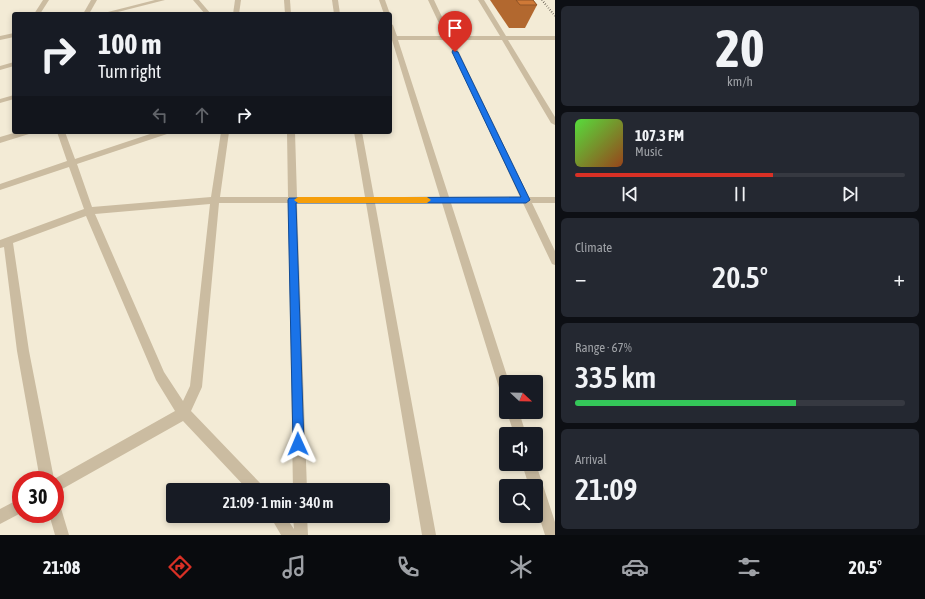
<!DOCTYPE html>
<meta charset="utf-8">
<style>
:root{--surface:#171b24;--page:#242831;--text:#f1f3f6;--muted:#9ea1a6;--line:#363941;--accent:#d93025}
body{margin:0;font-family:"Asap Condensed",sans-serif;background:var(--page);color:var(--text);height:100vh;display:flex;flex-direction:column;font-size:15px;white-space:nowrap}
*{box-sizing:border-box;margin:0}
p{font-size:13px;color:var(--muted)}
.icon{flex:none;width:22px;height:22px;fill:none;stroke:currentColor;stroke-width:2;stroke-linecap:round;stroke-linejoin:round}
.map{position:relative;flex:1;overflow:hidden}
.sheet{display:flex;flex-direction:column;gap:6px;padding:6px;background:#0d0f14;width:370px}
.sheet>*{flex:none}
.top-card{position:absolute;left:12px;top:12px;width:380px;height:122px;border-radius:4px;box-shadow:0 2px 6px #0003;background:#171b24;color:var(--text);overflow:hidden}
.needle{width:26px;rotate:112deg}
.tools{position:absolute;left:499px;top:375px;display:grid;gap:8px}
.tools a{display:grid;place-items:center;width:44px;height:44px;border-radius:4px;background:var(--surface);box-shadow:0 2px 6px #0003;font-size:20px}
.speed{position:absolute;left:12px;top:471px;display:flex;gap:8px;font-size:20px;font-weight:700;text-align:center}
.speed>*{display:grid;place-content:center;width:52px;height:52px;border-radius:50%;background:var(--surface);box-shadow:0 2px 6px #0003;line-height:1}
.speed .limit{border:6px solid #d22;background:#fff;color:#111}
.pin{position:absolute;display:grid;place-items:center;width:34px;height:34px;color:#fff;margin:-41px -17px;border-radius:50% 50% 50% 0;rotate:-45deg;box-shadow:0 0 4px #0007}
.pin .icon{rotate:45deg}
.me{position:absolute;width:44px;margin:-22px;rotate:359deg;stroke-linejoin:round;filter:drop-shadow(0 0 3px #0008)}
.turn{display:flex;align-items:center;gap:14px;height:84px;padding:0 20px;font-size:18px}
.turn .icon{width:52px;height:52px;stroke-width:2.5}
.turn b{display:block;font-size:28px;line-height:34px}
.lanes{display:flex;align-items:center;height:38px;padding:0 20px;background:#0003;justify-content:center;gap:20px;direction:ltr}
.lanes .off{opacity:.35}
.big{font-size:30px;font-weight:600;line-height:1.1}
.sheet .widget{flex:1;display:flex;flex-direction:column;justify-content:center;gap:6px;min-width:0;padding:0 14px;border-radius:6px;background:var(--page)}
.sheet .dial{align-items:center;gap:0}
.dial b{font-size:52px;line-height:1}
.song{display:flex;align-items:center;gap:12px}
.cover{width:48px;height:48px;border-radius:6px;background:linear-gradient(135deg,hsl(110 70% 55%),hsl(20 70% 35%))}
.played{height:4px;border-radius:2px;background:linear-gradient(90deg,var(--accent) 60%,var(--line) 60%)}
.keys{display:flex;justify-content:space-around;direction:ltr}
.heat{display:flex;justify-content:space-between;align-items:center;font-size:22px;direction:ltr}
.charge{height:6px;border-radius:3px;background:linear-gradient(90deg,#34c759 67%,var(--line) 0)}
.trip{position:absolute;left:166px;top:483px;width:224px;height:40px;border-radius:4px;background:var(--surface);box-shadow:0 2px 6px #0003;font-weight:600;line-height:40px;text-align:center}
.tab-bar{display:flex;height:64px;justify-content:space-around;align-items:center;background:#090b0e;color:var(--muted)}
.tab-bar .icon{width:28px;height:28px}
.tab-bar .current{color:var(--accent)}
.tab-bar b{font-size:18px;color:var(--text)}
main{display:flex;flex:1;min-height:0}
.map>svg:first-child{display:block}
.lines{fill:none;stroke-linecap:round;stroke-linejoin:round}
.minor{fill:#cbbca1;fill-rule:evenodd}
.rail{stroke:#352d25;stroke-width:2;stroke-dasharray:0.5 2;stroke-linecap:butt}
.wall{fill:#b2682f}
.building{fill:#cf7937;stroke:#915526}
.route{fill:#1a73e8;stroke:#114b97}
.slow{fill:#f59e0b}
</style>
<main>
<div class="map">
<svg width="555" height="535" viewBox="0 0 555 535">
<rect width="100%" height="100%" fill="#f3ebd6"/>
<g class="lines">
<g class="minor">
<polygon points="43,0 49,0 40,14 34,14"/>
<polygon points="91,0 97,0 89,14 83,14"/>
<polygon points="155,0 165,0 110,14 100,14"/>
<polygon points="193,0 199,0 211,14 205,14"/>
<polygon points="235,0 241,0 239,14 233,14"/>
<polygon points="284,0 290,0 291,14 285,14"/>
<polygon points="332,0 338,0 340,14 334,14"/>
<polygon points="379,0 385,0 390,14 384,14"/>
<path d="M428 0H434L451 36H500L478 0H484L506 36H555V40H508L555 117V125L551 123 502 40H453L529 197H555V203H532L555 251V265L552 264 523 203H451L509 382H506V397L502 395 500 391 442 203H375L436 535H422L366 203H297L307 490H293L288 203H219L202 387 191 411 262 485 264 490H248L183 421 55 493V480H40L17 351 4 247 0 248V240L84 209 69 167 0 190V184L67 161 57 132H65L75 159 156 132H168L167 134 77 164 92 207 211 197 221 132H229L220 197H288L287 132H295L297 197H365L354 132H362L374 197H440L392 40H390V23L393 25 397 36H445ZM398 40H447L520 197H449ZM210 204 190 386 183 401 164 372 95 214ZM86 216 156 380 175 411 54 479 29 351 13 243Z"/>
<polygon points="14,33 14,37 0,40 0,36"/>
<polygon points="14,62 14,66 0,70 0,66"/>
<polygon points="14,95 14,99 0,103 0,99"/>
<polygon points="17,132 30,132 29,134 0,143 0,137"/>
<polygon points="507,412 519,412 526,434 514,434"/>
<polygon points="522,464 536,464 555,522 555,535 545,535 536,507 536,486 529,486"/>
<polygon points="21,498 21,513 0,524 0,509"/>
<polygon points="55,503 60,505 69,535 55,535 49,514 55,514"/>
<polygon points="270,516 285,516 294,529 293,516 307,516 308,535 281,535"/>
</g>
<polyline class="rail" points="542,0 555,16"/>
</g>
<polygon class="wall" points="490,0 533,0 537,5 525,28 509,28"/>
<polygon class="building" points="516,0 533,0 537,5 520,5"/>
<polygon class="route" points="453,50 458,52 530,200 526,203 296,203 304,444 303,448 298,450 294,448 293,444 288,200 289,198 521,197 452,52"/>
<polygon class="slow" points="298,197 427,197 431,200 427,203 298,203 294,200"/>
</svg>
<div class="tools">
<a><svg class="needle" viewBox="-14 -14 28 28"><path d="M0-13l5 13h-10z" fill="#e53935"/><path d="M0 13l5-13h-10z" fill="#9ea1a6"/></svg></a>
<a><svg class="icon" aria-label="sound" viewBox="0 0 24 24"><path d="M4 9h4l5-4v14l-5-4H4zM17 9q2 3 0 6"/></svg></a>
<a><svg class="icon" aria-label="search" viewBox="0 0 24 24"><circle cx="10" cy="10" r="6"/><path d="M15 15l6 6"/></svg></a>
</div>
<div class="speed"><div class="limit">30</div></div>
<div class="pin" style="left:455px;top:52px;background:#d93025"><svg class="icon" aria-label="arrive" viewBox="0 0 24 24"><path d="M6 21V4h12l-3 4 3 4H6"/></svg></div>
<svg class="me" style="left:298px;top:444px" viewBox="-20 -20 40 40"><path d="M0-17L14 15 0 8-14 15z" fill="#1a73e8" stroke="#fff" stroke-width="4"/></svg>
<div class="trip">21:09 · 1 min · 340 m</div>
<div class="top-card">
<div class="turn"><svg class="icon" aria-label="right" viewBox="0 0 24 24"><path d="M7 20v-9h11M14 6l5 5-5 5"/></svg><div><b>100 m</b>Turn right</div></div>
<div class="lanes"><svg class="icon off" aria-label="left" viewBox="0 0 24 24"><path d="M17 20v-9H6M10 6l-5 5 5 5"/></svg><svg class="icon off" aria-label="ahead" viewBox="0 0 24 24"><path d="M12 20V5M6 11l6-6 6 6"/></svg><svg class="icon" aria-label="right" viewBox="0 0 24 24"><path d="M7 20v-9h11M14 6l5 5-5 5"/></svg></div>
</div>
</div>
<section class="sheet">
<div class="widget dial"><b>20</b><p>km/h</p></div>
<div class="widget">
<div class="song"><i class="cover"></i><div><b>107.3 FM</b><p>Music</p></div></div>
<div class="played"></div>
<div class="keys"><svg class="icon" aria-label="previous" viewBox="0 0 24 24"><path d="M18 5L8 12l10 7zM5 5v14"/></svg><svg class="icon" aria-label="pause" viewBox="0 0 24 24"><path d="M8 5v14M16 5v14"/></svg><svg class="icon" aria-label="next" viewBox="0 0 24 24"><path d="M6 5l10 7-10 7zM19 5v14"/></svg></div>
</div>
<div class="widget"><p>Climate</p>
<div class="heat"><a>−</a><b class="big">20.5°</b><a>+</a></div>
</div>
<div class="widget"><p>Range · 67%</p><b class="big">335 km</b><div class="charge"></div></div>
<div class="widget"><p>Arrival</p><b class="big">21:09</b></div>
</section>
</main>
<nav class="tab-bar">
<b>21:08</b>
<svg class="icon current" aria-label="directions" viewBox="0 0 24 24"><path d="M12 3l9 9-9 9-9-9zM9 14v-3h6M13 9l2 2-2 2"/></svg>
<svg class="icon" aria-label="music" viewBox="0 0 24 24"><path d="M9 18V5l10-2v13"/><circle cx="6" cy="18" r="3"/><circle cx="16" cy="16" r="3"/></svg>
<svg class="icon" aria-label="phone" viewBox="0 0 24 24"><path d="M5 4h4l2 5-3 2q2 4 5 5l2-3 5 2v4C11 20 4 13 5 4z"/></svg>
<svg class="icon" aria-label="climate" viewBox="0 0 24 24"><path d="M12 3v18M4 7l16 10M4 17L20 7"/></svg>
<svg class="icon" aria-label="car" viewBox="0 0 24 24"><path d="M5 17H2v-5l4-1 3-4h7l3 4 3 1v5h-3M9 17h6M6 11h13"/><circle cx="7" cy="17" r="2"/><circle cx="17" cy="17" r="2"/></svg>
<svg class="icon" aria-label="filters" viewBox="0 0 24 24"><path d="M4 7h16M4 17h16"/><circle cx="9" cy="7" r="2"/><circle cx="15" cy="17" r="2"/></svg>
<b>20.5°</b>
</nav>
